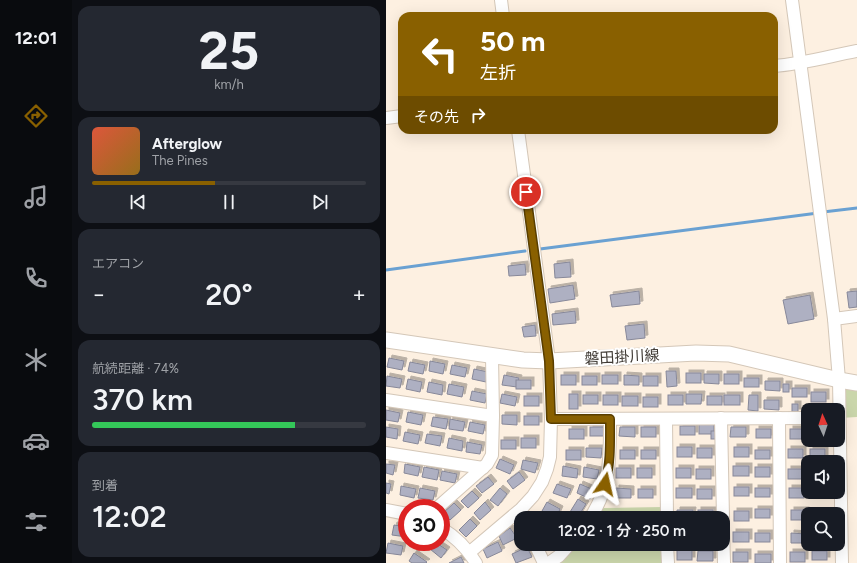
<!DOCTYPE html>
<html lang="ja">
<meta charset="utf-8">
<style>
:root{--surface:#171b24;--page:#242831;--text:#f1f3f6;--muted:#9ea1a6;--line:#363941;--accent:#896000}
body{margin:0;font-family:Figtree,"Noto Sans JP",sans-serif;background:var(--page);color:var(--text);height:100vh;display:flex;flex-direction:column;font-size:15px;white-space:nowrap}
*{box-sizing:border-box;margin:0}
p{font-size:13px;color:var(--muted)}
.icon{flex:none;width:22px;height:22px;fill:none;stroke:currentColor;stroke-width:2;stroke-linecap:round;stroke-linejoin:round}
.map{position:relative;flex:1;overflow:hidden}
.side{display:flex;flex-direction:column;gap:6px;padding:6px;background:#0d0f14;width:314px}
.side>*{flex:none}
.hud{position:absolute;left:12px;top:12px;width:380px;height:122px;border-radius:12px;box-shadow:0 4px 16px #0002;background:#896000;color:#fff;overflow:hidden}
.needle{width:26px;rotate:357deg}
.controls{position:absolute;left:415px;top:403px;display:grid;gap:8px}
.controls a{display:grid;place-items:center;width:44px;height:44px;border-radius:8px;background:var(--surface);box-shadow:0 4px 16px #0002;font-size:20px}
.speed{position:absolute;left:12px;top:499px;display:flex;gap:8px;font-size:20px;font-weight:700;text-align:center}
.speed>*{display:grid;place-content:center;width:52px;height:52px;border-radius:50%;background:var(--surface);box-shadow:0 4px 16px #0002;line-height:1}
.speed .limit{border:6px solid #d22;background:#fff;color:#111}
.pin{position:absolute;display:grid;place-items:center;width:34px;height:34px;color:#fff;margin:-17px;border:2px solid #fff;border-radius:50%;box-shadow:0 1px 4px #0007}
.me{position:absolute;width:44px;margin:-22px;rotate:11deg;stroke-linejoin:round;filter:drop-shadow(0 0 3px #0008)}
.turn{display:flex;align-items:center;gap:14px;height:84px;padding:0 16px;font-size:18px}
.turn .icon{width:52px;height:52px;stroke-width:2.5}
.turn b{display:block;font-size:28px;line-height:34px}
.then{display:flex;align-items:center;height:38px;padding:0 16px;background:#0003;gap:8px;font-size:15px}
.big{font-size:30px;font-weight:600;line-height:1.1}
.side .widget{flex:1;display:flex;flex-direction:column;justify-content:center;gap:6px;min-width:0;padding:0 14px;border-radius:12px;background:var(--page)}
.side .dial{align-items:center;gap:0}
.dial b{font-size:52px;line-height:1}
.song{display:flex;align-items:center;gap:12px}
.cover{width:48px;height:48px;border-radius:6px;background:linear-gradient(135deg,hsl(10 70% 55%),hsl(40 70% 35%))}
.played{height:4px;border-radius:2px;background:linear-gradient(90deg,var(--accent) 45%,var(--line) 45%)}
.keys{display:flex;justify-content:space-around;direction:ltr}
.heat{display:flex;justify-content:space-between;align-items:center;font-size:22px;direction:ltr}
.charge{height:6px;border-radius:3px;background:linear-gradient(90deg,#34c759 74%,var(--line) 0)}
.trip{position:absolute;left:128px;top:511px;width:216px;height:40px;border-radius:12px;background:var(--surface);box-shadow:0 4px 16px #0002;font-weight:600;line-height:40px;text-align:center}
main{display:flex;flex:1;min-height:0}
.tabs{display:flex;flex-direction:column;width:72px;justify-content:space-around;align-items:center;background:#090b0e;color:var(--muted)}
.tabs .icon{width:28px;height:28px}
.tabs .active{color:var(--accent)}
.tabs b{font-size:18px;color:var(--text)}
.map>svg:first-child{display:block}
.green{fill:#cad6ab}
.lines{fill:none;stroke-linecap:round;stroke-linejoin:round}
.stream{stroke:#6aa1d2;stroke-width:3}
.building{fill:#aeb0c2;stroke:#878899;filter:url(#shadow)}
.minor-casing{stroke:#d4c7b8;stroke-width:14}
.major-casing{stroke:#d4c7b8;stroke-width:17}
.minor{stroke:#fff;stroke-width:12}
.major{stroke:#fff;stroke-width:15}
.route-casing{stroke:#593e00;stroke-width:10}
.route{stroke:#896000;stroke-width:7}
.labels{text-anchor:middle;dominant-baseline:central;stroke-width:4;stroke-linejoin:round;paint-order:stroke}
.street-label{font-size:15px;fill:#3e3933;stroke:#fff}
</style>
<main>
<nav class="tabs">
<b>12:01</b>
<svg class="icon active" aria-label="directions" viewBox="0 0 24 24"><path d="M12 3l9 9-9 9-9-9zM9 14v-3h6M13 9l2 2-2 2"/></svg>
<svg class="icon" aria-label="music" viewBox="0 0 24 24"><path d="M9 18V5l10-2v13"/><circle cx="6" cy="18" r="3"/><circle cx="16" cy="16" r="3"/></svg>
<svg class="icon" aria-label="phone" viewBox="0 0 24 24"><path d="M5 4h4l2 5-3 2q2 4 5 5l2-3 5 2v4C11 20 4 13 5 4z"/></svg>
<svg class="icon" aria-label="climate" viewBox="0 0 24 24"><path d="M12 3v18M4 7l16 10M4 17L20 7"/></svg>
<svg class="icon" aria-label="car" viewBox="0 0 24 24"><path d="M5 17H2v-5l4-1 3-4h7l3 4 3 1v5h-3M9 17h6M6 11h13"/><circle cx="7" cy="17" r="2"/><circle cx="17" cy="17" r="2"/></svg>
<svg class="icon" aria-label="filters" viewBox="0 0 24 24"><path d="M4 7h16M4 17h16"/><circle cx="9" cy="7" r="2"/><circle cx="15" cy="17" r="2"/></svg>
</nav>
<section class="side">
<div class="widget dial"><b>25</b><p>km/h</p></div>
<div class="widget">
<div class="song"><i class="cover"></i><div><b>Afterglow</b><p>The Pines</p></div></div>
<div class="played"></div>
<div class="keys"><svg class="icon" aria-label="previous" viewBox="0 0 24 24"><path d="M18 5L8 12l10 7zM5 5v14"/></svg><svg class="icon" aria-label="pause" viewBox="0 0 24 24"><path d="M8 5v14M16 5v14"/></svg><svg class="icon" aria-label="next" viewBox="0 0 24 24"><path d="M6 5l10 7-10 7zM19 5v14"/></svg></div>
</div>
<div class="widget"><p>エアコン</p>
<div class="heat"><a>−</a><b class="big">20°</b><a>+</a></div>
</div>
<div class="widget"><p>航続距離 · 74%</p><b class="big">370 km</b><div class="charge"></div></div>
<div class="widget"><p>到着</p><b class="big">12:02</b></div>
</section>
<div class="map">
<svg width="471" height="563" viewBox="0 0 471 563">
<defs>
<filter id="shadow"><feDropShadow dx="3" dy="-3" stdDeviation="0" flood-color="#0004"/></filter>
</defs>
<rect width="100%" height="100%" fill="#fdf0e1"/>
<g class="green">
<polygon points="459,389 471,390 471,417 454,418"/>
<polygon points="277,507 277,518 210,518 217,508"/>
<polygon points="191,544 277,544 277,563 172,563"/>
</g>
<g class="lines">
<g class="stream">
<polyline points="437,212 471,208"/>
<polyline points="154,249 432,213"/>
<polyline points="0,270 139,251"/>
</g>
</g>
<g class="building">
<polygon points="184,262 185,277 169,278 168,264"/>
<polygon points="139,264 140,275 123,276 122,266"/>
<polygon points="187,285 189,299 164,303 162,289"/>
<polygon points="253,291 254,304 226,307 224,295"/>
<polygon points="471,291 471,307 463,308 461,292"/>
<polygon points="424,295 428,319 402,324 397,300"/>
<polygon points="189,311 190,323 167,325 166,314"/>
<polygon points="258,324 259,338 241,340 239,326"/>
<polygon points="149,325 150,336 138,337 136,327"/>
<polygon points="3,358 18,361 16,370 1,367"/>
<polygon points="44,361 59,364 57,374 43,371"/>
<polygon points="24,362 39,365 37,374 22,371"/>
<polygon points="66,365 81,368 79,377 64,374"/>
<polygon points="88,369 102,372 100,382 86,379"/>
<polygon points="280,371 290,371 291,386 281,387"/>
<rect x="300" y="373" width="15" height="10"/>
<polygon points="318,374 333,374 333,384 318,383"/>
<rect x="338" y="374" width="15" height="10"/>
<polygon points="118,375 133,378 131,387 116,385"/>
<rect x="175" y="375" width="15" height="10"/>
<rect x="216" y="375" width="16" height="9"/>
<polygon points="238,375 253,376 253,385 238,385"/>
<polygon points="1,376 16,379 14,388 0,386"/>
<rect x="196" y="376" width="15" height="9"/>
<rect x="257" y="376" width="15" height="10"/>
<rect x="358" y="378" width="15" height="9"/>
<polygon points="22,379 36,382 34,392 20,389"/>
<rect x="130" y="380" width="15" height="9"/>
<polygon points="379,381 394,381 394,391 379,390"/>
<polygon points="43,382 57,385 56,395 41,392"/>
<polygon points="63,384 78,387 76,397 61,394"/>
<rect x="397" y="384" width="6" height="8"/>
<rect x="406" y="388" width="15" height="9"/>
<polygon points="86,391 101,394 99,403 84,400"/>
<rect x="425" y="392" width="15" height="10"/>
<polygon points="116,394 131,397 129,406 114,403"/>
<rect x="183" y="394" width="9" height="15"/>
<polygon points="300,394 316,394 315,404 300,404"/>
<rect x="197" y="395" width="15" height="9"/>
<rect x="217" y="395" width="15" height="10"/>
<rect x="282" y="395" width="15" height="10"/>
<rect x="338" y="395" width="16" height="10"/>
<polygon points="363,395 372,395 372,411 362,410"/>
<rect x="138" y="396" width="15" height="10"/>
<rect x="236" y="396" width="16" height="10"/>
<rect x="321" y="396" width="15" height="9"/>
<rect x="257" y="397" width="15" height="10"/>
<polygon points="378,400 393,400 393,410 378,409"/>
<rect x="406" y="404" width="6" height="8"/>
<polygon points="0,410 14,413 12,422 0,420"/>
<polygon points="22,412 37,415 35,425 20,422"/>
<polygon points="116,415 131,415 131,425 116,424"/>
<rect x="138" y="416" width="15" height="9"/>
<polygon points="47,417 62,419 60,429 45,426"/>
<polygon points="64,419 79,422 77,431 63,429"/>
<polygon points="84,422 99,425 97,434 82,431"/>
<rect x="313" y="424" width="15" height="10"/>
<rect x="294" y="426" width="15" height="9"/>
<polygon points="0,427 12,429 11,439 0,437"/>
<rect x="204" y="427" width="15" height="9"/>
<polygon points="234,427 249,427 249,437 233,436"/>
<rect x="255" y="427" width="15" height="10"/>
<polygon points="345,427 360,427 360,437 344,437"/>
<rect x="183" y="429" width="15" height="10"/>
<rect x="370" y="429" width="15" height="9"/>
<rect x="404" y="429" width="15" height="10"/>
<rect x="325" y="431" width="6" height="8"/>
<polygon points="19,432 34,435 32,444 17,441"/>
<polygon points="41,434 56,436 54,446 39,443"/>
<polygon points="63,438 77,441 76,451 61,448"/>
<rect x="135" y="438" width="15" height="10"/>
<rect x="115" y="440" width="15" height="9"/>
<polygon points="81,442 96,445 94,454 80,452"/>
<rect x="291" y="447" width="15" height="10"/>
<rect x="348" y="447" width="15" height="10"/>
<polygon points="200,448 216,448 215,458 200,457"/>
<rect x="311" y="448" width="15" height="10"/>
<rect x="402" y="449" width="15" height="9"/>
<rect x="424" y="449" width="15" height="10"/>
<rect x="180" y="450" width="15" height="10"/>
<rect x="234" y="450" width="15" height="9"/>
<rect x="255" y="450" width="15" height="9"/>
<rect x="369" y="450" width="15" height="9"/>
<polygon points="114,459 128,465 124,474 110,468"/>
<polygon points="137,460 152,463 149,473 135,469"/>
<polygon points="0,464 9,465 7,475 0,473"/>
<polygon points="19,464 34,467 32,476 18,473"/>
<polygon points="177,466 192,469 191,478 176,476"/>
<rect x="347" y="466" width="16" height="10"/>
<polygon points="38,467 53,470 51,480 36,477"/>
<polygon points="198,467 213,470 211,479 197,477"/>
<rect x="369" y="467" width="15" height="10"/>
<rect x="230" y="468" width="15" height="10"/>
<rect x="251" y="468" width="15" height="10"/>
<rect x="290" y="468" width="15" height="10"/>
<rect x="310" y="469" width="15" height="10"/>
<rect x="402" y="469" width="15" height="10"/>
<polygon points="56,471 71,474 69,483 54,480"/>
<polygon points="133,472 139,480 127,489 121,481"/>
<polygon points="102,477 108,484 96,493 90,486"/>
<polygon points="0,483 5,484 3,494 0,493"/>
<polygon points="171,484 185,489 181,498 167,493"/>
<polygon points="194,484 208,490 204,499 191,493"/>
<polygon points="15,486 30,489 28,498 14,495"/>
<rect x="348" y="487" width="15" height="9"/>
<polygon points="34,488 49,491 47,500 32,498"/>
<polygon points="114,488 121,494 112,506 104,500"/>
<polygon points="230,488 245,489 245,498 230,498"/>
<rect x="290" y="488" width="16" height="10"/>
<rect x="369" y="488" width="15" height="9"/>
<rect x="403" y="488" width="15" height="10"/>
<rect x="252" y="489" width="15" height="9"/>
<rect x="311" y="489" width="15" height="10"/>
<polygon points="86,491 93,498 82,508 75,501"/>
<rect x="425" y="492" width="15" height="6"/>
<polygon points="192,499 200,504 192,517 184,512"/>
<polygon points="99,502 105,510 94,520 88,513"/>
<polygon points="161,502 174,509 170,518 156,511"/>
<polygon points="68,503 75,510 64,520 57,513"/>
<rect x="369" y="509" width="15" height="9"/>
<polygon points="291,510 307,510 306,518 291,518"/>
<rect x="312" y="510" width="15" height="8"/>
<rect x="405" y="510" width="15" height="10"/>
<rect x="348" y="511" width="15" height="10"/>
<rect x="427" y="511" width="15" height="3"/>
<polygon points="84,519 91,526 80,537 73,530"/>
<polygon points="8,525 21,527 21,537 6,535"/>
<polygon points="124,528 131,538 117,545 113,536"/>
<rect x="347" y="532" width="16" height="10"/>
<rect x="369" y="533" width="15" height="9"/>
<polygon points="405,533 420,534 420,543 405,543"/>
<polygon points="34,542 45,542 42,547"/>
<polygon points="49,542 61,550 55,558 44,549"/>
<polygon points="112,542 116,551 101,558 97,549"/>
<polygon points="2,543 17,546 15,555 0,553"/>
<polygon points="141,547 146,557 130,563 126,554"/>
<rect x="291" y="550" width="15" height="10"/>
<polygon points="312,551 327,551 327,561 311,561"/>
<rect x="426" y="551" width="15" height="9"/>
<rect x="347" y="552" width="15" height="10"/>
<rect x="404" y="552" width="15" height="10"/>
<polygon points="28,553 41,562 40,563 26,563 23,561"/>
<rect x="369" y="554" width="16" height="9"/>
<polygon points="75,557 78,563 63,563"/>
</g>
<g class="lines">
<defs>
<g id="minor">
<polyline points="115,0 117,16"/>
<polyline points="406,0 448,319 453,380 456,563"/>
<path d="M388 66C416 64 444 56 471 51"/>
<polyline points="0,118 16,116"/>
<polyline points="448,319 471,316"/>
<polyline points="0,400 107,416"/>
<polyline points="335,418 337,518"/>
<polyline points="393,418 394,563"/>
<polyline points="165,419 422,418"/>
<polyline points="280,419 281,518"/>
<polyline points="0,453 97,468"/>
<polyline points="51,508 101,464 106,455 107,416 106,356"/>
<polyline points="0,510 21,514"/>
<path d="M204 518C225 488 224 454 224 419"/>
<polyline points="337,526 338,563"/>
<path d="M55 528C70 537 81 548 90 563"/>
<polyline points="149,544 158,563"/>
<polyline points="281,544 282,563"/>
<polyline points="84,552 135,509 147,496 156,482 161,469 164,457 165,419 163,361 132,130"/>
<polyline points="163,563 173,556 184,544"/>
</g>
<polyline id="major" points="0,340 137,360 163,361 310,353 343,354 453,380 471,383"/>
</defs>
<use href="#minor" class="minor-casing"/>
<use href="#major" class="major-casing"/>
<use href="#minor" class="minor"/>
<use href="#major" class="major"/>
</g>
<g class="lines">
<defs>
<path id="route" d="M140 192 163 361 165 419H224C224 441 225 463 219 484"/>
</defs>
<use href="#route" class="route-casing"/>
<use href="#route" class="route"/>
</g>
<g class="labels">
<g class="street-label">
<text transform="translate(236 357) rotate(-3)">磐田掛川線</text>
</g>
</g>
</svg>
<div class="controls">
<a><svg class="needle" viewBox="-14 -14 28 28"><path d="M0-13l5 13h-10z" fill="#e53935"/><path d="M0 13l5-13h-10z" fill="#9ea1a6"/></svg></a>
<a><svg class="icon" aria-label="sound" viewBox="0 0 24 24"><path d="M4 9h4l5-4v14l-5-4H4zM17 9q2 3 0 6"/></svg></a>
<a><svg class="icon" aria-label="search" viewBox="0 0 24 24"><circle cx="10" cy="10" r="6"/><path d="M15 15l6 6"/></svg></a>
</div>
<div class="speed"><div class="limit">30</div></div>
<div class="pin" style="left:140px;top:192px;background:#d93025"><svg class="icon" aria-label="arrive" viewBox="0 0 24 24"><path d="M6 21V4h12l-3 4 3 4H6"/></svg></div>
<svg class="me" style="left:219px;top:484px" viewBox="-20 -20 40 40"><path d="M0-17L14 15 0 8-14 15z" fill="#896000" stroke="#fff" stroke-width="4"/></svg>
<div class="trip">12:02 · 1 分 · 250 m</div>
<div class="hud">
<div class="turn"><svg class="icon" aria-label="left" viewBox="0 0 24 24"><path d="M17 20v-9H6M10 6l-5 5 5 5"/></svg><div><b>50 m</b>左折</div></div>
<div class="then">その先<svg class="icon" aria-label="right" viewBox="0 0 24 24"><path d="M7 20v-9h11M14 6l5 5-5 5"/></svg></div>
</div>
</div>
</main>
